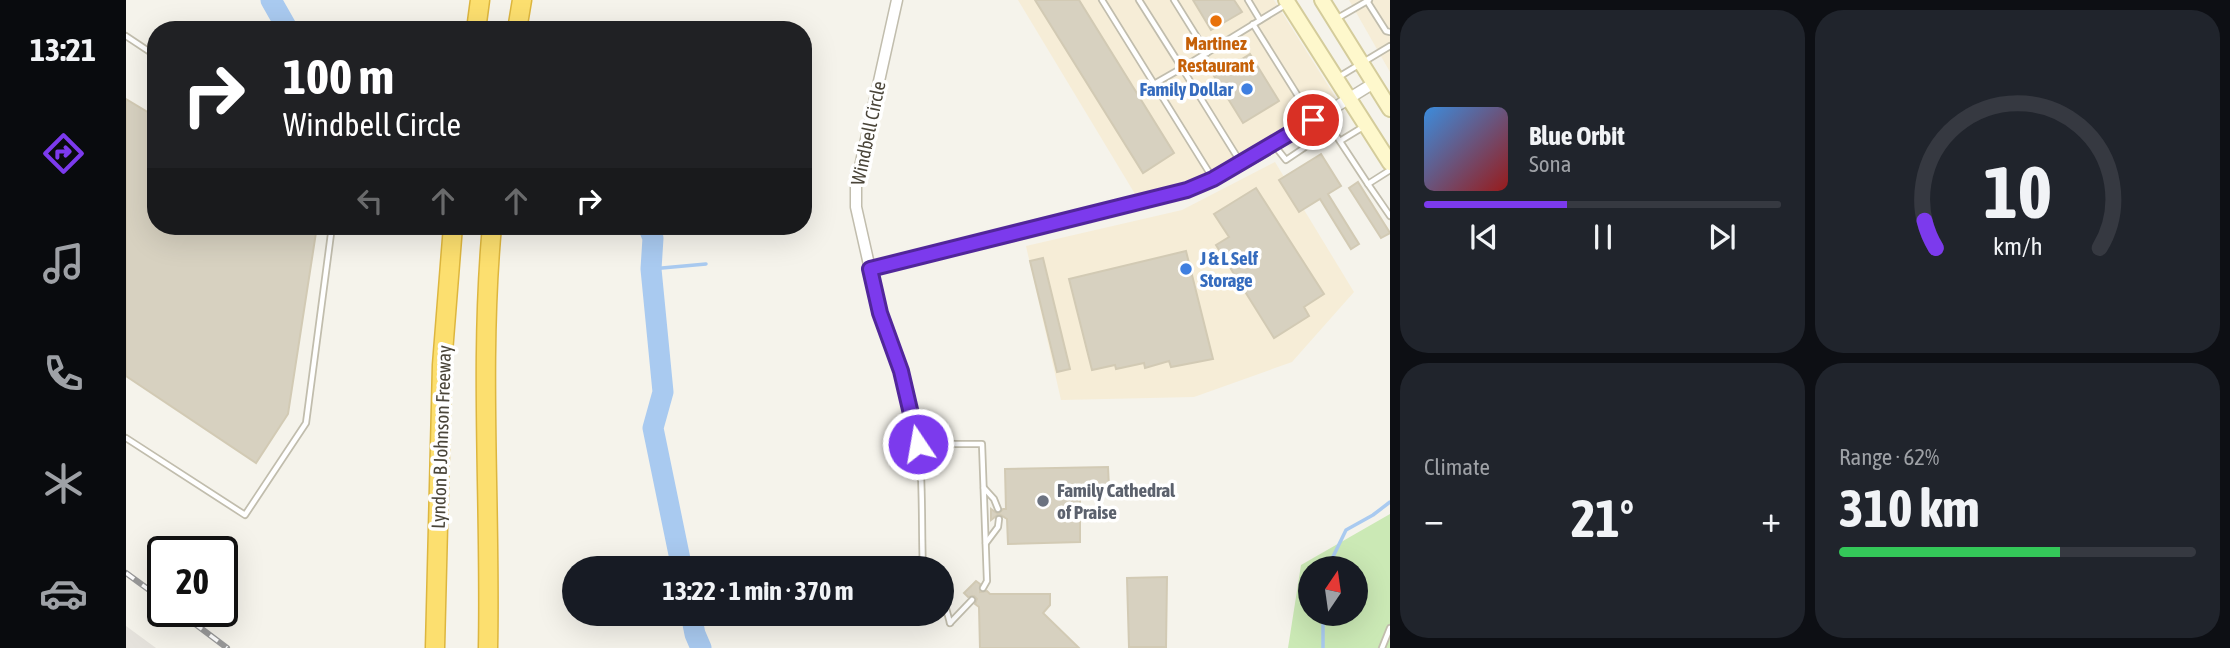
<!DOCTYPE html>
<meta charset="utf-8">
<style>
:root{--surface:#171b24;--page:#20242c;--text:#f1f3f6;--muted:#9ea1a6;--line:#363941;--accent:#7c3aed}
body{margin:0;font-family:"Asap Condensed",sans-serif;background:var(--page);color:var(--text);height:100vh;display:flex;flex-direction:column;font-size:26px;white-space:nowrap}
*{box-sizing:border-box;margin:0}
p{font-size:23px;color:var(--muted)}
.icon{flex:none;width:38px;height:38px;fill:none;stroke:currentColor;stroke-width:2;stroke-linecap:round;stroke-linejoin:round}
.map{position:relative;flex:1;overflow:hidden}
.side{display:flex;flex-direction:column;gap:10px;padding:10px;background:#0d0f14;width:840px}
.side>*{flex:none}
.banner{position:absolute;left:21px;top:21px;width:665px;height:214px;border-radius:28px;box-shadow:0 7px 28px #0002;background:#202124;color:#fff;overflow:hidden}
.needle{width:46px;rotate:13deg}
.tools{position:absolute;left:1172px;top:556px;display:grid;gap:14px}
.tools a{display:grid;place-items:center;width:70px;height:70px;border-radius:50%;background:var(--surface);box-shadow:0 7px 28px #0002;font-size:35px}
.speed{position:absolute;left:21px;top:536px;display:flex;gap:14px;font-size:35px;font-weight:700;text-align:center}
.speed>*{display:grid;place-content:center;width:91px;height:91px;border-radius:50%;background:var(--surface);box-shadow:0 7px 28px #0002;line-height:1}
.speed .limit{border:4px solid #111;border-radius:10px;background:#fff;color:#111}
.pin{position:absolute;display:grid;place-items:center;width:60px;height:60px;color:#fff;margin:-30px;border:4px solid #fff;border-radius:50%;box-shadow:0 2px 7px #0007}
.me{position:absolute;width:77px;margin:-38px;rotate:348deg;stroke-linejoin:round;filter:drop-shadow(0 0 5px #0008)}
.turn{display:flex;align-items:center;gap:24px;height:147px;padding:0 21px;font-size:32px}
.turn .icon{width:91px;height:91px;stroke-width:2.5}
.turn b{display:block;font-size:49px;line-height:60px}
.lanes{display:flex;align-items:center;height:66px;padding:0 21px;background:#0003;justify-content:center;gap:35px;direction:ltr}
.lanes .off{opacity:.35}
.big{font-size:52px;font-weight:700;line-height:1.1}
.side .widget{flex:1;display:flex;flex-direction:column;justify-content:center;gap:10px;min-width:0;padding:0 24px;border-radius:28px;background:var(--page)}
.side .dial{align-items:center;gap:0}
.dial svg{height:182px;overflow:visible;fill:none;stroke:var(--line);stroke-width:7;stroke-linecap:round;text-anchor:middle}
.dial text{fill:var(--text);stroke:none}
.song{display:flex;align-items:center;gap:21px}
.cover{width:84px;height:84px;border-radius:10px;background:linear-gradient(135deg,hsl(210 70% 55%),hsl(0 70% 35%))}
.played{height:7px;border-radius:4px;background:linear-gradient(90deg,var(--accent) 40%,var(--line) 40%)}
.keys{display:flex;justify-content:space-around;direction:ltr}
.heat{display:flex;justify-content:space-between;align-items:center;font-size:38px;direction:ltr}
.charge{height:10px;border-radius:5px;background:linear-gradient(90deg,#34c759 62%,var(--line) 0)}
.side .tiles{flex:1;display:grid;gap:10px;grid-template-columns:repeat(2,1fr)}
.trip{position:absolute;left:436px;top:556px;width:392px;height:70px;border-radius:35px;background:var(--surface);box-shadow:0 7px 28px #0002;font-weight:700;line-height:70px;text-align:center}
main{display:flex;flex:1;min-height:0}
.menu{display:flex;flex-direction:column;width:126px;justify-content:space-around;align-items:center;background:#090b0e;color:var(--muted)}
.menu .icon{width:49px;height:49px}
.menu .active{color:var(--accent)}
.menu b{font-size:32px;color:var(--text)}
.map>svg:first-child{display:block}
.commercial{fill:#f6edd7}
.industrial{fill:#e5e2dc}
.green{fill:#cbe9b5;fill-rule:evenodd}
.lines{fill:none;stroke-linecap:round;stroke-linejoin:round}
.stream{stroke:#a9caf0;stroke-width:3.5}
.river{stroke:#a9caf0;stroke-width:21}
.building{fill:#d7d1c0;stroke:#d2cab4;stroke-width:2}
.lane-casing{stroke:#c1bdad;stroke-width:8}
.street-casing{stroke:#c1bdad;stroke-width:13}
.secondary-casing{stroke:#d4cc9b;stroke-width:18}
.highway-casing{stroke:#ddb63e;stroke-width:21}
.lane{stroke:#fff;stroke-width:4.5}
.street{stroke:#fff;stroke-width:10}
.secondary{stroke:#fef8cc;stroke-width:14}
.highway{stroke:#fcdf6f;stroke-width:18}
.rail-casing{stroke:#999;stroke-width:6}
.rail{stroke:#fff;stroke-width:3.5;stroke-dasharray:10;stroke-linecap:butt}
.route-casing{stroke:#51269a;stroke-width:18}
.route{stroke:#7c3aed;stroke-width:12}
.food-dot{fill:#e8710a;stroke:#fff;stroke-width:2.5}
.shop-dot{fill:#3f7fe0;stroke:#fff;stroke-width:2.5}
.worship-dot{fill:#6b7280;stroke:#fff;stroke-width:2.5}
.labels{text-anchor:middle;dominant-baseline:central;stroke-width:7;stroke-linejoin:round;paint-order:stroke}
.food-label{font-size:19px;font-weight:bold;fill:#c56008;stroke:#fff}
.shop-label{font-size:19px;font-weight:bold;fill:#366cbe;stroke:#fff;text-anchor:end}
.street-label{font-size:19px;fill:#4a4539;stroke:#fff}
.worship-label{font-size:19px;font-weight:bold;fill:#5b616d;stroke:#fff;text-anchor:start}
</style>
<main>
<nav class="menu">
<b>13:21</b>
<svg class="icon active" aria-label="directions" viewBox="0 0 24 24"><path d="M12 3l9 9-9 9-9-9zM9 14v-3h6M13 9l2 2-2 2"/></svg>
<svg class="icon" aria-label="music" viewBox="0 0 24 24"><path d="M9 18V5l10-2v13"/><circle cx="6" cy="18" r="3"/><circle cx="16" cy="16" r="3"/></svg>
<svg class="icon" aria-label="phone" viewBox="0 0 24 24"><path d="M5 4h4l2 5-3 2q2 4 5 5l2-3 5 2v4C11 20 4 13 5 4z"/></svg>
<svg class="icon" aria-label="climate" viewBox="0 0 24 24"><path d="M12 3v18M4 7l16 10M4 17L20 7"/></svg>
<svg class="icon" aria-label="car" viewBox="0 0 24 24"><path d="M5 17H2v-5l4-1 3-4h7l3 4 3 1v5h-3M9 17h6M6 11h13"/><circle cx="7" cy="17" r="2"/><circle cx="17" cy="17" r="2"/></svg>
</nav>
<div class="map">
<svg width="1264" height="648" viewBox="0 0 1264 648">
<rect width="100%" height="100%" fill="#f5f3eb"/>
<g class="commercial">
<polygon points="892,0 1148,0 1210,98 1123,150 1073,176 1052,184 1009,194"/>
<polygon points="1223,0 1264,0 1264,72"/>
<polygon points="1149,162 1228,292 1166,362 1068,397 935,400 900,246 1056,210"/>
</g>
<polygon class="industrial" points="0,626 30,648 0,648"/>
<path class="green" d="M1264 514V648H1162L1175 565ZM1185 569H1230V614H1185Z"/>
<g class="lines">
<g class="stream">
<polyline points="525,269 580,264"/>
<polyline points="1201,569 1220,530 1247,515 1264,502"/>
<polyline points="1197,648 1197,614"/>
</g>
<g class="river">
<polyline points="145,0 162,30"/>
<polyline points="522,226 527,238 525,269 537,392 527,428 556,569"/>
<polyline points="565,614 569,634 575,648"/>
</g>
</g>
<g class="building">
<polygon points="909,0 953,0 1048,153 1017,173"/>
<polygon points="1067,0 1108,0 1116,12 1085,30"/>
<polygon points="1124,54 1153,101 1117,123 1088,76"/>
<polygon points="0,99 30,117 30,226 191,226 162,414 130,463 0,376"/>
<polygon points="1195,154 1215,186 1202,194 1233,244 1225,249 1194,199 1173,212 1153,180"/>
<polygon points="1232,182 1264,233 1255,238 1223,188"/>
<polygon points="1130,188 1198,294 1178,307 1183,316 1148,338 1090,245 1103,237 1088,214"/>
<polygon points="1060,251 1087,359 1045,367 1043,361 1019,368 1018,363 990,369 989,365 966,370 943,279"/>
<polygon points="917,258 944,369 931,372 904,261"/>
<polygon points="982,467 983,488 954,489 954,542 882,544 881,519 873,514 865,520 865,509 872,514 877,509 880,509 879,469"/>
<polygon points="1041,577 1040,647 1003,647 1001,578"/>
<polygon points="850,581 854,584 854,592 861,591 864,594 924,594 924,605 917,613 953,648 854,648 853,607 849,604 851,599 848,596 842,597 838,593"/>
</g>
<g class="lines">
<defs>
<g id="lane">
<polyline points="976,0 1086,177"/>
<polyline points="1013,0 1056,68 1028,84"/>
<polyline points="1048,0 1081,53"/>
<polyline points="1122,0 1134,20"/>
<polyline points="1241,1 1260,31 1264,32"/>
<polyline points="1210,19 1243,0"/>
<polyline points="1127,24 1187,120"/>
<polyline points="0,36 30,56"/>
<polyline points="1211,78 1264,46"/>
<polyline points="1196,114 1242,184"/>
<polyline points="1214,141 1237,127"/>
<polyline points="1148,145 1160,160 1206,129"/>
<polyline points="1115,163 1056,68 1159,5"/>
<polyline points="1264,170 1242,184 1264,216"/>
<path d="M745 270C756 324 778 375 790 430 798 470 795 526 797 569"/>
<polyline points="0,438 119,515 180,423 206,226"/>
<polyline points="792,444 856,444 861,581 857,588"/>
<polyline points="858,488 868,499 872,509"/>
<polyline points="860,543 872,527 873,519"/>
<polyline points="816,598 818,601 824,623"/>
<polyline points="824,623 846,600"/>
<polyline points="1256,648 1264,628"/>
</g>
<path id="street" d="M771 0 730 185V207L744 269 1061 190C1126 165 1188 119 1248 83"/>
<g id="secondary">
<polyline points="1160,0 1264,163"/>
<polyline points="1196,0 1264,109"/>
</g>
<g id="highway">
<polyline points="350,30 354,0"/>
<polyline points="391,30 396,0"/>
<polyline points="309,648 316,365 327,226"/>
<path d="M362 648C365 507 353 366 366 226"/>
</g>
</defs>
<use href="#lane" class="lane-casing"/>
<use href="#street" class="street-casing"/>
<use href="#secondary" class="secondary-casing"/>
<use href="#highway" class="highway-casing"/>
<use href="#lane" class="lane"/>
<use href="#street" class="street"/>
<use href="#secondary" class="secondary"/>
<use href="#highway" class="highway"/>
<defs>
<g id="rail">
<polyline points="0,573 37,600"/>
<polyline points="52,611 101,648"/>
</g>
</defs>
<use href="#rail" class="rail-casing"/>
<use href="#rail" class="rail"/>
</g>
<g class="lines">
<defs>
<polyline id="route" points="792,444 775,371 754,313 744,269 1061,190 1087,179 1187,120"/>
</defs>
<use href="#route" class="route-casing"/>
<use href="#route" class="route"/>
</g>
<circle class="food-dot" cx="1090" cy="21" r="7"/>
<g class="shop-dot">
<circle cx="1121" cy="89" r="7"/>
<circle cx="1060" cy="269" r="7"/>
</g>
<circle class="worship-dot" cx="917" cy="501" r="7"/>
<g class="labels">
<g class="food-label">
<text x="1090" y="43">Martinez<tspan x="1090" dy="22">Restaurant</tspan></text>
</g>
<g class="shop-label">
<text x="1107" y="89">Family Dollar</text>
<text x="1074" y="258" text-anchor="start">J &amp; L Self<tspan x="1074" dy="22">Storage</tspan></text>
</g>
<g class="street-label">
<text transform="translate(742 133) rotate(-78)">Windbell Circle</text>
<text transform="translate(315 437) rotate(-88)">Lyndon B Johnson Freeway</text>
</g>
<g class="worship-label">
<text x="931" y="490">Family Cathedral<tspan x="931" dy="22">of Praise</tspan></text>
</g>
</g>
</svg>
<div class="tools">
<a><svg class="needle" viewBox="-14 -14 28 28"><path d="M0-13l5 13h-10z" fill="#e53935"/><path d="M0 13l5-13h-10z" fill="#9ea1a6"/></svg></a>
</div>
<div class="speed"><div class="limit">20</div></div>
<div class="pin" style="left:1187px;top:120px;background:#d93025"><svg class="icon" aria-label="arrive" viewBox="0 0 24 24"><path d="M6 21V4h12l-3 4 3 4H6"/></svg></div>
<svg class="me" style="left:792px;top:444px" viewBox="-20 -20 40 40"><circle r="17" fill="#7c3aed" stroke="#fff" stroke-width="3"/><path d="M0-11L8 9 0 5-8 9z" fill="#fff"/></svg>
<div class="trip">13:22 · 1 min · 370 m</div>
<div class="banner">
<div class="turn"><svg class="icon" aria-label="right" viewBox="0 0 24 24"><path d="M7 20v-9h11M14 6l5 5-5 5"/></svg><div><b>100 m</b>Windbell Circle</div></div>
<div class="lanes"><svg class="icon off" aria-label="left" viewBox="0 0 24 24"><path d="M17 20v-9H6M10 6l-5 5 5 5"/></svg><svg class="icon off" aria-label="ahead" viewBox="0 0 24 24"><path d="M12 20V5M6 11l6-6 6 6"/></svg><svg class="icon off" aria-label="ahead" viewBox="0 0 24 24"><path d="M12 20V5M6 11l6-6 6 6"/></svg><svg class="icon" aria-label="right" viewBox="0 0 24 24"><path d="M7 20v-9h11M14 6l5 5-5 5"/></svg></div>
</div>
</div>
<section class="side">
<div class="tiles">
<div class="widget">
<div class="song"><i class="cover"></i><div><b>Blue Orbit</b><p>Sona</p></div></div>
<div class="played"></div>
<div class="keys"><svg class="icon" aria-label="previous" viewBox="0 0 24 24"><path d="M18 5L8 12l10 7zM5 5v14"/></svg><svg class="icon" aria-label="pause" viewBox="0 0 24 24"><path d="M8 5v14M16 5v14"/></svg><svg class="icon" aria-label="next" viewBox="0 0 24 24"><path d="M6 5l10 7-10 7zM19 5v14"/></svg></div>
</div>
<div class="widget dial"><svg viewBox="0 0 100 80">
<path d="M14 69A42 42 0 1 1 86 69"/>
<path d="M14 69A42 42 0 0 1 9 57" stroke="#7c3aed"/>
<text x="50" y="56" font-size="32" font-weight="700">10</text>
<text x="50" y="72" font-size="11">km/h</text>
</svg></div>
<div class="widget"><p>Climate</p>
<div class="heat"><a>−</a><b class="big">21°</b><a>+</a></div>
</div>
<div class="widget"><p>Range · 62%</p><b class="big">310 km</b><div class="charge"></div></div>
</div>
</section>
</main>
